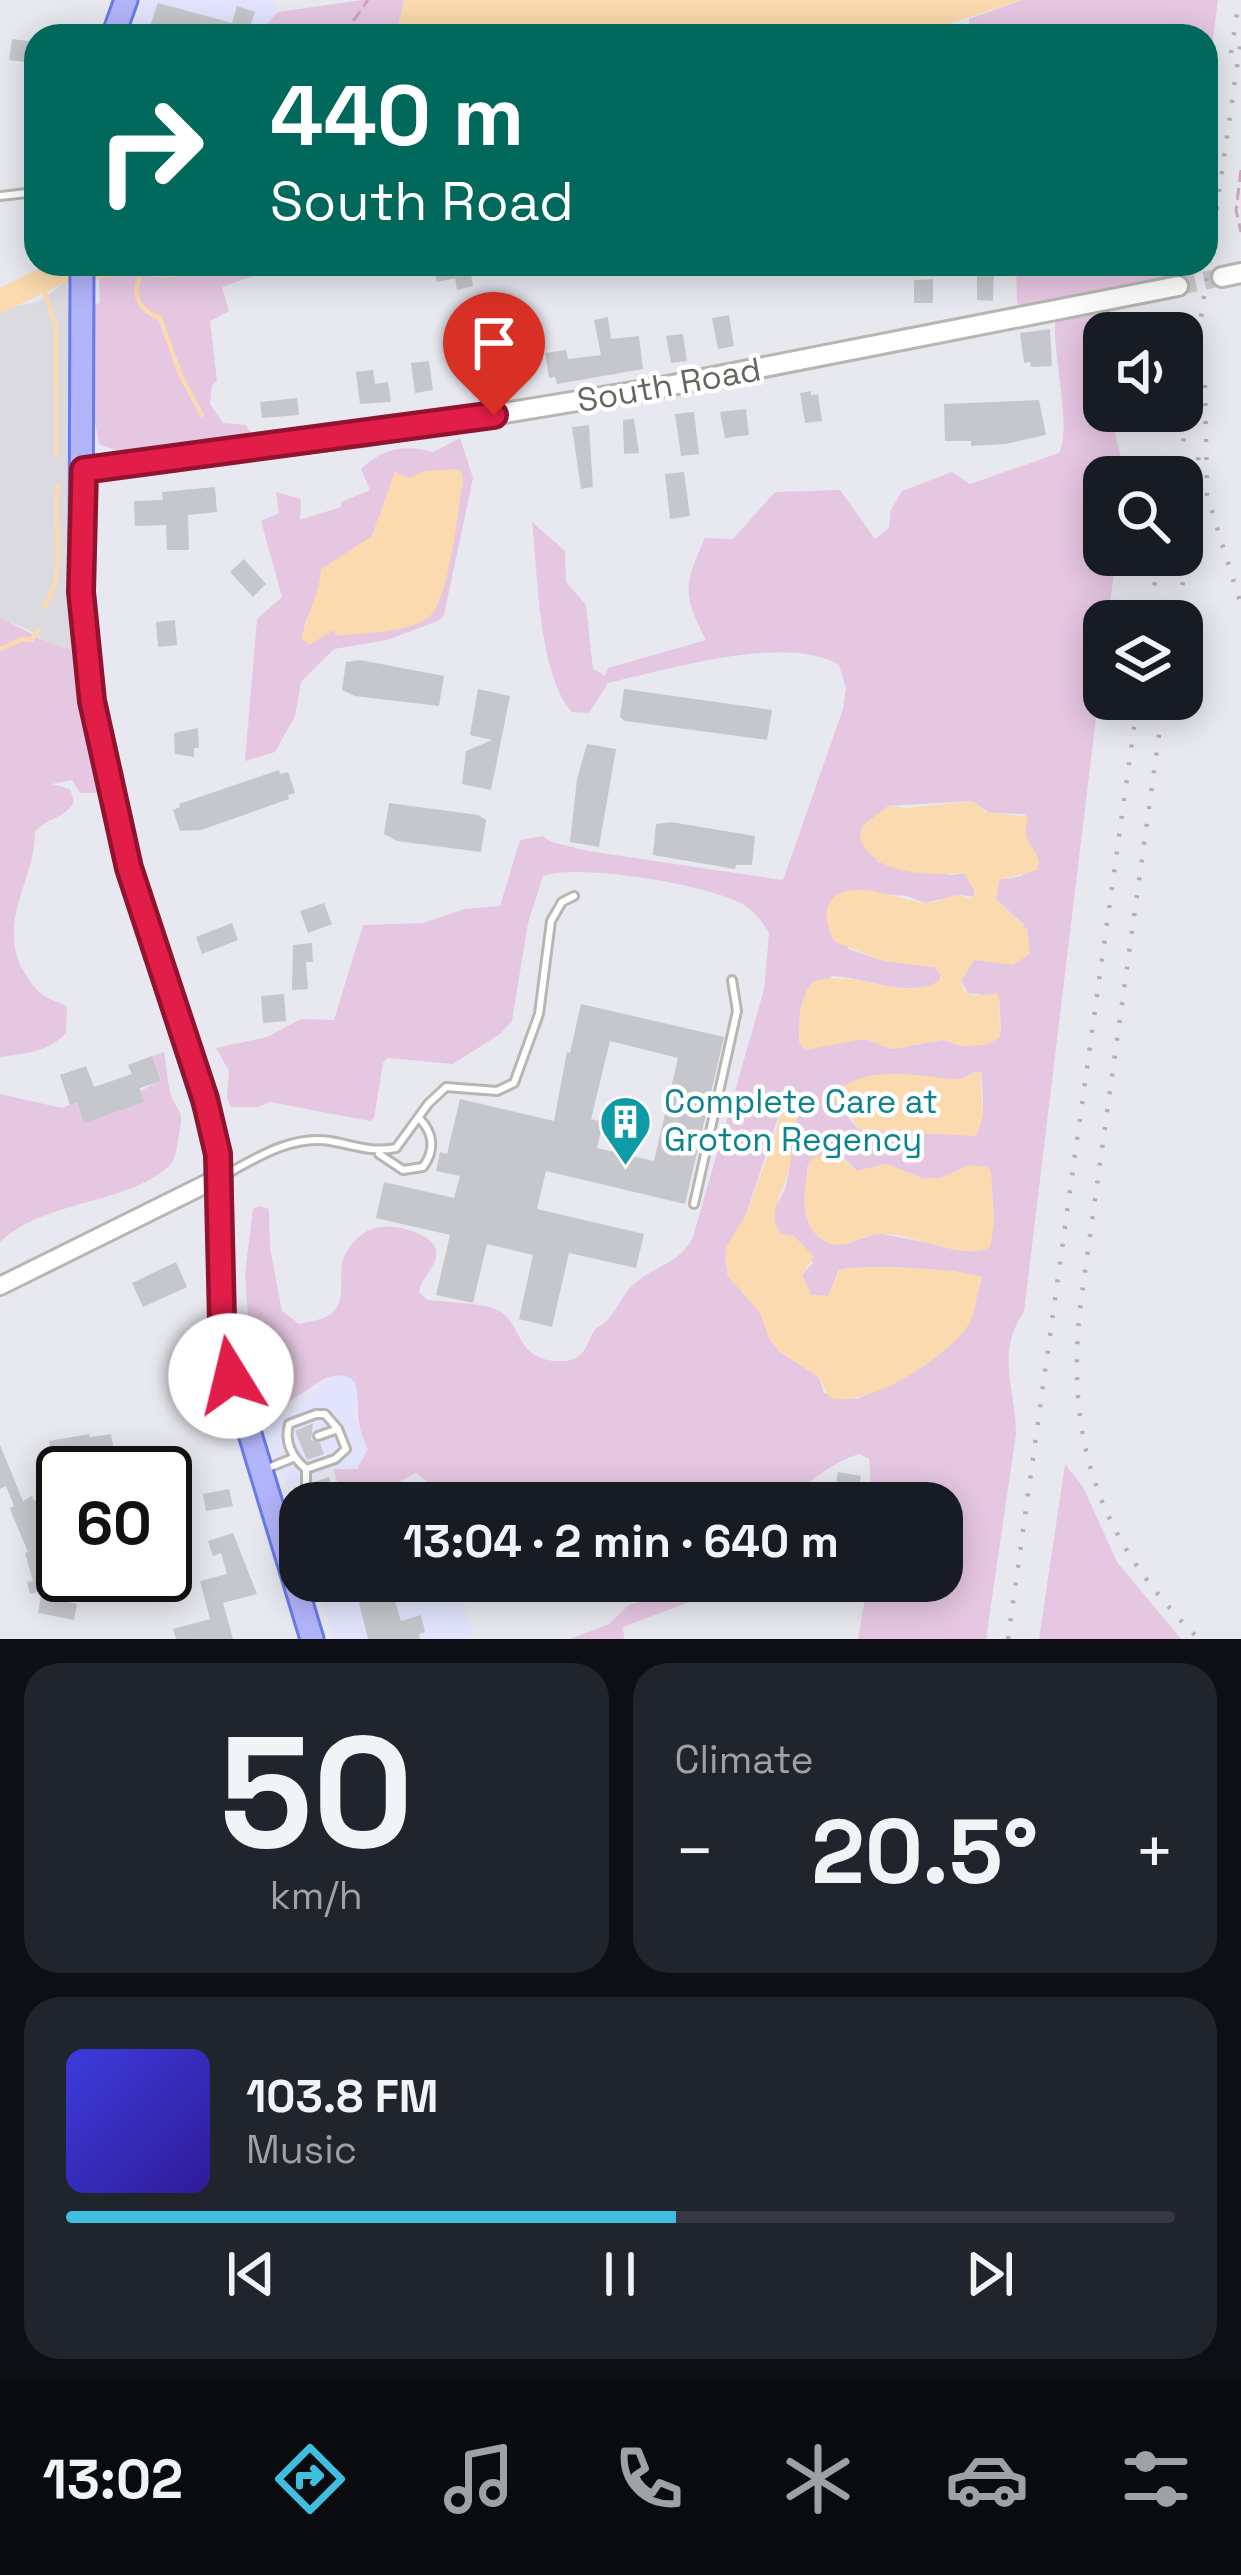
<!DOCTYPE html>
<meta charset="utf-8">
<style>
:root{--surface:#171b24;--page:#20242c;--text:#f1f3f6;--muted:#9ea1a6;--line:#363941;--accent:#3fbee0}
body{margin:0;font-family:"Space Grotesk",sans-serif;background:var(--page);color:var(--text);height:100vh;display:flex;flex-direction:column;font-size:45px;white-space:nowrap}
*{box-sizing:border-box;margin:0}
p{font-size:39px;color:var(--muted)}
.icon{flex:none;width:66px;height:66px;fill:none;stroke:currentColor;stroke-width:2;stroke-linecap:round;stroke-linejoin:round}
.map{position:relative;height:1639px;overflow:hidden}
.side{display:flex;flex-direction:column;gap:24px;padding:24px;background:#0d0f14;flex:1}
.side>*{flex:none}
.guide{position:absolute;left:24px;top:24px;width:1194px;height:252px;border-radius:36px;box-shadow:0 6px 30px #0003;background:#00695c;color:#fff;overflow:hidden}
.fabs{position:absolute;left:1083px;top:312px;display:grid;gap:24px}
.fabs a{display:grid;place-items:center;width:120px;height:120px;border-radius:24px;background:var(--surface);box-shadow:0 6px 30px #0003;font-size:60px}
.speed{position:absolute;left:36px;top:1446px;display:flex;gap:24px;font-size:60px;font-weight:700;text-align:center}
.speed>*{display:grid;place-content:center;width:156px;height:156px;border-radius:50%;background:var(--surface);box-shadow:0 6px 30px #0003;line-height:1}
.speed .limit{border:6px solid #111;border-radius:18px;background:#fff;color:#111}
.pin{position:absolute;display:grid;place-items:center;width:102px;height:102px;color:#fff;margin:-123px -51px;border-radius:50% 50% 50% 0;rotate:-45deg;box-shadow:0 0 12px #0007}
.pin .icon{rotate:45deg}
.me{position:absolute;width:132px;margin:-66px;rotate:351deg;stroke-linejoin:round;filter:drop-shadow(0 0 9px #0008)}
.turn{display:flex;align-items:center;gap:42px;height:252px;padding:0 48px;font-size:54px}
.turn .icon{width:156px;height:156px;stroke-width:2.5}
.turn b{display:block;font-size:84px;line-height:102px}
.big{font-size:90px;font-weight:700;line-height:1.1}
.side .widget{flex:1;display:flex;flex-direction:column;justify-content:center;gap:18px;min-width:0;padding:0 42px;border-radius:36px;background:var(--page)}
.side .dial{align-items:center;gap:0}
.dial b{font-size:156px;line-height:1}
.song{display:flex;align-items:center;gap:36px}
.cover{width:144px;height:144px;border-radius:18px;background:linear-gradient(135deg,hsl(240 70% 55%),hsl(250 70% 35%))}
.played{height:12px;border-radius:6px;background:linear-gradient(90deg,var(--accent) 55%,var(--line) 55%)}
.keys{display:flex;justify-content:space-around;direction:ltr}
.heat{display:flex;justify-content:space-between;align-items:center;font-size:66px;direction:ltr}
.side .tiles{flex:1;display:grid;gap:24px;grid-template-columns:1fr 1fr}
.widget:last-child{grid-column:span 2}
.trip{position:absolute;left:279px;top:1482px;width:684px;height:120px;border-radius:36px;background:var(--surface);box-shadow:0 6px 30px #0003;font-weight:700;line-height:120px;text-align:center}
.tab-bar{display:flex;height:192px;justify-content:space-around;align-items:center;background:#090b0e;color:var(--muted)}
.tab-bar .icon{width:84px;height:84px}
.tab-bar .current{color:var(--accent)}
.tab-bar b{font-size:54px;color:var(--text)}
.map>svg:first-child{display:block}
.commercial{fill:#e1e4fc}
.industrial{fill:#dadae0}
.green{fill:#e6c7e2;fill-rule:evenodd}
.water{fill:#fadaae}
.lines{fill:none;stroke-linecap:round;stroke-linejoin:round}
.stream{stroke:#fadaae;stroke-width:4.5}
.river{stroke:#fadaae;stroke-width:24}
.building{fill:#c5c7cc;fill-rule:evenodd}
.secondary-tunnel{stroke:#c8c8cc;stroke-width:18;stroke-dasharray:18 9;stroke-linecap:butt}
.service-casing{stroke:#b7b6b0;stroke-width:12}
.tertiary-casing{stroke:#b7b6b0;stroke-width:22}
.secondary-casing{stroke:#b8b6b0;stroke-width:24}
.primary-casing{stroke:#687bea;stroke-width:27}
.path{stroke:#cea5be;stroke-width:3;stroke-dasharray:12 6;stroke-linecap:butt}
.service{stroke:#fff;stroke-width:6}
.tertiary{stroke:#fff;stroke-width:16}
.secondary{stroke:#fff;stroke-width:18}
.primary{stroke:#b3b5fb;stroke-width:21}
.rail{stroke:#b1b1b0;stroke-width:4.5;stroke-dasharray:3 15;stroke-linecap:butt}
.route-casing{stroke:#92132f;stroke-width:30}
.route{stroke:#e11d48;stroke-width:21}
.labels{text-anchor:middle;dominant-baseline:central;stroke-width:9;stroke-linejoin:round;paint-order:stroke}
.street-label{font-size:33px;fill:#67655f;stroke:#fff}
.culture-label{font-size:33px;fill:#0d838f;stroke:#fff;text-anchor:start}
</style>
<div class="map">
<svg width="1241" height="1639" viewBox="0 0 1241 1639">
<rect width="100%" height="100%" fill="#e8e9f0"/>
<g class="commercial">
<polygon points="143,0 273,0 278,12 255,36 132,36"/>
<polygon points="334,1375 346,1375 356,1382 358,1401 354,1416 368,1448 357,1469 338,1467 286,1485 268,1442 260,1408 269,1416 287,1414"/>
<polygon points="347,1581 456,1581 473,1635 461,1639 334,1639 319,1590"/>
</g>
<polygon class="industrial" points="67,281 71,366 71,649 54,646 29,630 0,618 0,309 38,302"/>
<g class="green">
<polygon points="362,0 404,0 396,36 255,36 278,12"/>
<polygon points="1022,0 1218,0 1206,93 1206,36 969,36 969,19"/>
<path d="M215 264 251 268 272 264 267 271 222 287 229 311 210 321 217 381 212 385 210 404 223 423 246 425 255 440 121 452 99 444 94 417 95 304 100 303 99 279C121 264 133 274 156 277 174 280 198 270 215 264Z"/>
<polygon points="1016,264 1189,264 1187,269 1169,270 1169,277 1021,308 1017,302"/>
<path d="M1095 314 1125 315 1126 333H1104V411H1109L1126 477H1104V555H1116L1108 621H1104V652L1024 1312C995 1353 1016 1390 1016 1434L986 1639H858L868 1581H942V1503H872L869 1459 859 1454C836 1461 804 1482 792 1503H569L540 1485 528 1486V1503H434L429 1483 416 1473 359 1503H344L333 1469H357L368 1449C352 1415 362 1412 355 1382 331 1361 307 1396 285 1403L266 1381 248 1316 245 1273 253 1209 259 1206 269 1209 270 1248 282 1311 299 1324C311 1321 326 1320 334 1311 347 1298 337 1272 344 1257 351 1242 363 1230 379 1227 394 1224 433 1233 436 1250 439 1265 421 1277 419 1292L427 1300C442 1301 482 1304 493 1308 524 1319 512 1357 555 1361 565 1362 575 1361 582 1353 588 1347 590 1336 596 1328 614 1321 619 1298 633 1285 654 1265 679 1265 693 1237L764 990 769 933C763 922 755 912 744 905 710 885 580 863 543 876L528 923 512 1021 500 1034 453 1064 387 1058 383 1063 374 1118 370 1121 270 1102 258 1107H231L227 1098 229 1071 216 1048 267 1037 301 1019 334 1020 363 925 423 923 464 909 500 906 520 840 543 836 552 842 588 851 783 880 843 709 846 688 839 665C786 633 667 670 608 683L589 713 572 712C538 674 538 573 532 522L565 551 566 582 586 605 593 669 605 676 608 668 706 640C682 595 684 584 705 538L733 539 775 492 840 490 875 539 889 528 891 510 902 491 952 472 970 484 1059 453C1072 428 1053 358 1055 321ZM972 801 989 813 1025 814V841L1035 852 1022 876 999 880 996 899 1024 925 998 962 974 960 961 981 968 993 999 997 1001 1032 961 1046 943 1040 892 1049 865 1039 799 1042 801 1006 832 976C868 978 905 998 939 982L942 973 935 967 884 961 848 949 844 891 907 896 925 903 961 895 974 897V889L964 873 951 875 877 862 888 806ZM975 1072H981C983 1094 986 1115 976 1135L859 1130 836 1103 891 1075 959 1080ZM788 1087 796 1128 788 1136C791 1154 791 1170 785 1188 778 1207 763 1216 782 1234 800 1238 807 1247 813 1263L802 1275 811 1295 828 1296 839 1270C858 1264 968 1268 982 1278L968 1325 927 1364 857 1399 824 1393 819 1377 780 1352 770 1340 760 1312 728 1276 725 1258 727 1246 746 1215ZM823 1158 845 1159 857 1171 886 1164 924 1179 941 1178 969 1165 992 1189 994 1225 959 1249 878 1233 846 1244 808 1179 807 1167Z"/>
<path d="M460 438 473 478 444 615 438 621 387 640 334 649 301 682 295 716 275 752 245 761 257 619 282 597 261 521 279 513 276 492 301 499 300 520 341 507V502L370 490 361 469C383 448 404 444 433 452ZM461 471 463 481 441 596 302 638 306 620 319 597 357 548 372 536 395 472 409 478Z"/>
<path d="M0 618C24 628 46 645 71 649L98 793H80L72 780 52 784 70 789 74 802C63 820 47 817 35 832 35 879 0 916 20 965 27 976 32 987 43 995 51 1001 59 1001 67 1007L66 1033C50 1051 24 1054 0 1057Z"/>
<path d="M164 1052C167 1066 167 1085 172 1098 176 1107 183 1112 181 1123 178 1135 178 1158 169 1166 125 1206 48 1198 0 1242V1094L62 1108 77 1102 84 1122 161 1080 152 1056Z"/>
<polygon points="1065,1464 1083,1487 1117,1562 1181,1639 1039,1639"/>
<polygon points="706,1581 734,1581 729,1587 623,1627 624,1639 570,1639 609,1624 629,1605 707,1584"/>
</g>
<g class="water">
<polygon points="404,0 1022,0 945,25 927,36 396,36"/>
<path d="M100 264H215C197 270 175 280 156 277 133 274 121 264 99 279Z"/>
<path d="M455 469 461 471 463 481C458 508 449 602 429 617 406 634 365 632 337 636L334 630 309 645 302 639C307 613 319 595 321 569L372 536 395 472 409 478 425 471Z"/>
<path d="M972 801 985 812 1029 817C1020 840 1032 841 1039 861L1037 870 999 880 996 899 1027 929 1030 954 1013 965 974 960 961 981C962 1000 983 996 996 993L999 997 1000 1037 987 1045 961 1046 943 1040 892 1049 865 1039 805 1050 799 1042C799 1022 798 997 814 981 855 968 912 1006 942 978L935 967 884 961 835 942C829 932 824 917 828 906 841 873 902 901 925 903 944 904 950 889 970 899L976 893 964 873C930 875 876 877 860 839L862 826 888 806 907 808Z"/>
<path d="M980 1071 983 1115 976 1136 859 1130 846 1110 833 1099C855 1062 917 1076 953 1079 962 1080 971 1074 980 1071Z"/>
<path d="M788 1087C801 1103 801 1120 788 1136 804 1175 757 1210 782 1234L794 1236 814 1257 802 1275 811 1295 828 1296 840 1270C859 1264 968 1268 982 1278 976 1292 977 1309 969 1324 950 1356 865 1411 829 1397L819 1377 780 1352 770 1340 760 1313 728 1276 725 1258 727 1245 746 1215 773 1141Z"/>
<path d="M818 1155 828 1160 840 1157 857 1171 886 1164 924 1179 941 1178 969 1165 987 1167 991 1171 994 1225 990 1247C964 1264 906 1228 873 1235 854 1238 839 1253 821 1239 797 1221 805 1186 809 1161Z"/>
</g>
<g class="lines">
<g class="stream">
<path d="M147 264C132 285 131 308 160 318L181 376 202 415"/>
<polyline points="41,281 56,327 57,455"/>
<path d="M45 607C69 562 52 532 58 485"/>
<polyline points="0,649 23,639 32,640 38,630"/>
</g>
<polyline class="river" points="0,301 57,273 116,264"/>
</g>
<g class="building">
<polygon points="158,3 232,23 237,6 255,12 249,30 235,25 232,36 179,36 150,26"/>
<polygon points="12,39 36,42 35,63 9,60"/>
<polygon points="433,264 469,264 473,286 457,290 455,278 437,282"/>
<polygon points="977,264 994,264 993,301 977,300"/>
<polygon points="933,279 933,303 914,303 914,280"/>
<polygon points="729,315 734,346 718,349 712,318"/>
<polygon points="608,317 611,339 639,336 643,369 557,384 555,377 549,378 545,353 566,350 568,359 601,355 594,320"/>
<polygon points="1050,329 1052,366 1031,367 1030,362 1024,363 1020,333"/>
<polygon points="486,331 511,333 510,352 484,349"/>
<polygon points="683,334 687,361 671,363 666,336"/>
<polygon points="429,361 433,390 415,393 411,363"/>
<polygon points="373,370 375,384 388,382 391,402 360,404 356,372"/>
<polygon points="811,391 811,395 818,394 822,421 805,423 800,393"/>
<polygon points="297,398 299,415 262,418 260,402"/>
<polygon points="1039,400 1046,435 1005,444 971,446 971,441 945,441 944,404"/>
<polygon points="746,409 749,435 725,438 720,412"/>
<polygon points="694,412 699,454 681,456 675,414"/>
<polygon points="634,419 639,453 624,454 623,420"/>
<polygon points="589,425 593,487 581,489 572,427"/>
<polygon points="684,472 690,516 670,519 665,474"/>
<polygon points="215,487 217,512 188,515 189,550 167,550 166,525 135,526 134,501 163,500 162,492"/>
<polygon points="244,559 266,584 253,597 230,572"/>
<polygon points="175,620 177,645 158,647 156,622"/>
<polygon points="360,660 444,676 439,706 355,696 342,690 346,662"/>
<polygon points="478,689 510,696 491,790 462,784 466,751 492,740 470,735"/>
<polygon points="624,689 772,710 767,740 625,721 620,717"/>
<polygon points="198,728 199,748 194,748 194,757 175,754 174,733"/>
<polygon points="587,744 616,749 599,847 570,842 577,779"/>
<polygon points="279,770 280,774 288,772 293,786 295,793 288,795 289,799 201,830 180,831 173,810 180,807 179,804"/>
<polygon points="389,803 478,815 486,820 481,852 397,841 384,834"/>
<polygon points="671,822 755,836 752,865 736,865 735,869 653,855 656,824"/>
<polygon points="324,903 332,924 308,933 300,911"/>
<polygon points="232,923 238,940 202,954 196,937"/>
<polygon points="312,943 313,962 306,962 308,989 292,990 293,945"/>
<polygon points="284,994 286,1021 263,1023 261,996"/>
<path d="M581 1004 724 1037 685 1204 546 1171 537 1209 644 1234 636 1268 569 1253 552 1327 519 1319 533 1255 487 1244 473 1303 436 1295 450 1235 376 1218 384 1182 454 1198 460 1176 436 1171 440 1152 447 1154 460 1099 554 1121 567 1052 570 1053ZM610 1041 678 1058 654 1161 597 1148 603 1122 591 1119Z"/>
<polygon points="152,1056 161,1081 140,1088 144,1102 84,1123 77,1102 70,1105 60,1075 86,1066 94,1087 132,1074 128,1065"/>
<polygon points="176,1262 187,1287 143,1307 132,1283"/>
<polygon points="313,1423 311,1440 320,1443 324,1454 307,1460 295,1431"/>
<polygon points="89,1434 90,1437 111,1434 115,1456 93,1459 94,1466 54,1472 49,1441"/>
<polygon points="0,1445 23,1501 32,1496 34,1501 42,1497 54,1518 59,1515 63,1522 51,1532 63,1575 85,1575 86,1579 30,1594 27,1582 33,1581 25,1553 28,1552 12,1514 10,1508 14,1506 6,1486 0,1489"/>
<polygon points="838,1472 861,1476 857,1503 833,1503"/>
<polygon points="329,1477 336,1503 314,1503 314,1482"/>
<polygon points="229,1489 233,1506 206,1511 203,1494"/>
<polygon points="233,1533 257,1594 223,1603 233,1639 176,1639 173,1629 210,1619 200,1581 227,1574 221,1553 213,1556 208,1541"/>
<polygon points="385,1581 386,1586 390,1584 401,1621 421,1615 425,1632 419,1634 420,1639 368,1639 356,1590"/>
<polygon points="41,1596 77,1604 74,1620 38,1613"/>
</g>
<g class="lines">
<polyline class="secondary-tunnel" points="1178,286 1222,277"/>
<defs>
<g id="service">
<polyline points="0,196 36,192"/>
<path d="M379 1154 403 1170 423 1167C435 1151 434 1134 420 1119"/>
<path d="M223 1176C256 1158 291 1135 330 1141 354 1145 371 1153 396 1148L428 1104 446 1087 497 1091 514 1083 539 1014 551 921 562 902 574 896"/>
<polyline points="694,1204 737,1011 732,980"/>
<path d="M316 1414H325L338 1429 346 1449 335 1459 306 1469C292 1457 284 1442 289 1424Z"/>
<polyline points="318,1436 338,1429"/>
<polyline points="306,1469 306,1503"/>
<polyline points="263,1470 293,1458"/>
</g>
<polyline id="tertiary" points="0,1286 220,1177"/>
<g id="secondary">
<polyline points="1222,277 1241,273"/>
<polyline points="84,470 370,435 657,388 1178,286"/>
</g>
<g id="primary">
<polyline points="113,36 126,0"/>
<polyline points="82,264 81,592 92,701 129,868 212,1127 220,1177 220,1283 227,1358 312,1639"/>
</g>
</defs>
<use href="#service" class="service-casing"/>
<use href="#tertiary" class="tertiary-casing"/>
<use href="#secondary" class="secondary-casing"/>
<use href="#primary" class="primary-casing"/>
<g class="path">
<polyline points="343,36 368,0"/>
<polyline points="1241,170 1236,210 1241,232"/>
</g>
<use href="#service" class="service"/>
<use href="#tertiary" class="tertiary"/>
<use href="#secondary" class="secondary"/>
<use href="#primary" class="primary"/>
<g class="rail">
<polyline points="1231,53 1239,0"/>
<polyline points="1205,385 1207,495 1241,605"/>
<polyline points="1178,477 1241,39"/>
<polyline points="1149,621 1159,555"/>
<polyline points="1178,621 1199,453"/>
<path d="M1164 699 1081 1301C1064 1441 1099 1541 1199 1639"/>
<polyline points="1008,1639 1138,699"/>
</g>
</g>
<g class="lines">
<defs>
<polyline id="route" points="231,1376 222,1320 218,1154 205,1099 129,868 92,701 81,592 84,470 494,415"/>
</defs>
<use href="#route" class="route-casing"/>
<use href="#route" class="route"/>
</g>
<defs>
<symbol id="building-pin" viewBox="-11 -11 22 30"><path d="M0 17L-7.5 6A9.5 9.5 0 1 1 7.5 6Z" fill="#0f9aa8" stroke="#fff"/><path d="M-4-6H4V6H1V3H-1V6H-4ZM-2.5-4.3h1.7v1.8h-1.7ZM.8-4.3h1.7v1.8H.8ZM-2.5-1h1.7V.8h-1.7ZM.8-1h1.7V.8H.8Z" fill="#fff"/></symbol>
</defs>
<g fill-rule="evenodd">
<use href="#building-pin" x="596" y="1092" width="59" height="81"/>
</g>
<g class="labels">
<g class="street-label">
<text transform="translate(669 385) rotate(-10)">South Road</text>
</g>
<g class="culture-label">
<text x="664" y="1102">Complete Care at<tspan x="664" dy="38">Groton Regency</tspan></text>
</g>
</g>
</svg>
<div class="fabs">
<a><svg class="icon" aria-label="sound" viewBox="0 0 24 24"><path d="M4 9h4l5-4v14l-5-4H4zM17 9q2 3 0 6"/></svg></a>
<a><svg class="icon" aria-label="search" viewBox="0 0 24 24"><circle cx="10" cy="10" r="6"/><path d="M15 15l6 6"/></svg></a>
<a><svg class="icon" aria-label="layers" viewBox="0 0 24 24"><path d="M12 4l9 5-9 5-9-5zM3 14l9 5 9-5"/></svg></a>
</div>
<div class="speed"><div class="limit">60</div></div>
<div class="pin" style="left:494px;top:415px;background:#d93025"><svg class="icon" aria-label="arrive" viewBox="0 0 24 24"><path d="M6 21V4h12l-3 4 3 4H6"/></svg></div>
<svg class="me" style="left:231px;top:1376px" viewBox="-20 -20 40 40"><circle r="19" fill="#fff"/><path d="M0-13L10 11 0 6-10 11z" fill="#e11d48"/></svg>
<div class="trip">13:04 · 2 min · 640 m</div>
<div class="guide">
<div class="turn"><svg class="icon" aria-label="right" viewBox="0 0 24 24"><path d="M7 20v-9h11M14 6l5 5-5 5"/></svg><div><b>440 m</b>South Road</div></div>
</div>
</div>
<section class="side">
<div class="tiles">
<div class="widget dial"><b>50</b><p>km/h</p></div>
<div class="widget"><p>Climate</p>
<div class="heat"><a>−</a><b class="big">20.5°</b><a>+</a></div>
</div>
<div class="widget">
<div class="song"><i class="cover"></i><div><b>103.8 FM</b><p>Music</p></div></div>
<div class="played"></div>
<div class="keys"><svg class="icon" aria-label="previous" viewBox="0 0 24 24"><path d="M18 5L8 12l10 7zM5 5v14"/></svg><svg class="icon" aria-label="pause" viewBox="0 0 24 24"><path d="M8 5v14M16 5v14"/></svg><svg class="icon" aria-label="next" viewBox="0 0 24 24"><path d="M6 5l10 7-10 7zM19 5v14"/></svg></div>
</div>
</div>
</section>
<nav class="tab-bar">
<b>13:02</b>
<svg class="icon current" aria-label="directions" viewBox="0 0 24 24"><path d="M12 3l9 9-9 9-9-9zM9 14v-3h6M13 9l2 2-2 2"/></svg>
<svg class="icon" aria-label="music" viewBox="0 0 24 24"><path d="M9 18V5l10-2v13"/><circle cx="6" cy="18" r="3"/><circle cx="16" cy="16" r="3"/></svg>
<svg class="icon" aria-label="phone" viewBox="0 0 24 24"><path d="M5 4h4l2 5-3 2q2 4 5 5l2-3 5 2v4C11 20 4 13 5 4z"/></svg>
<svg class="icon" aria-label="climate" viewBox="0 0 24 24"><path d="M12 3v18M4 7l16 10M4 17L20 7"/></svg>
<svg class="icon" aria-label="car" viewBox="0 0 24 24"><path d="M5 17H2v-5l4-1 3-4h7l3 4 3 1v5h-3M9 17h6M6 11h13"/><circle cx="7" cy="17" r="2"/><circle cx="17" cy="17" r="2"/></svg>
<svg class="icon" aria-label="filters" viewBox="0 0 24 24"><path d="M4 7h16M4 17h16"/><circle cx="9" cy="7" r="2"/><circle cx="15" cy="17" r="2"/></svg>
</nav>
